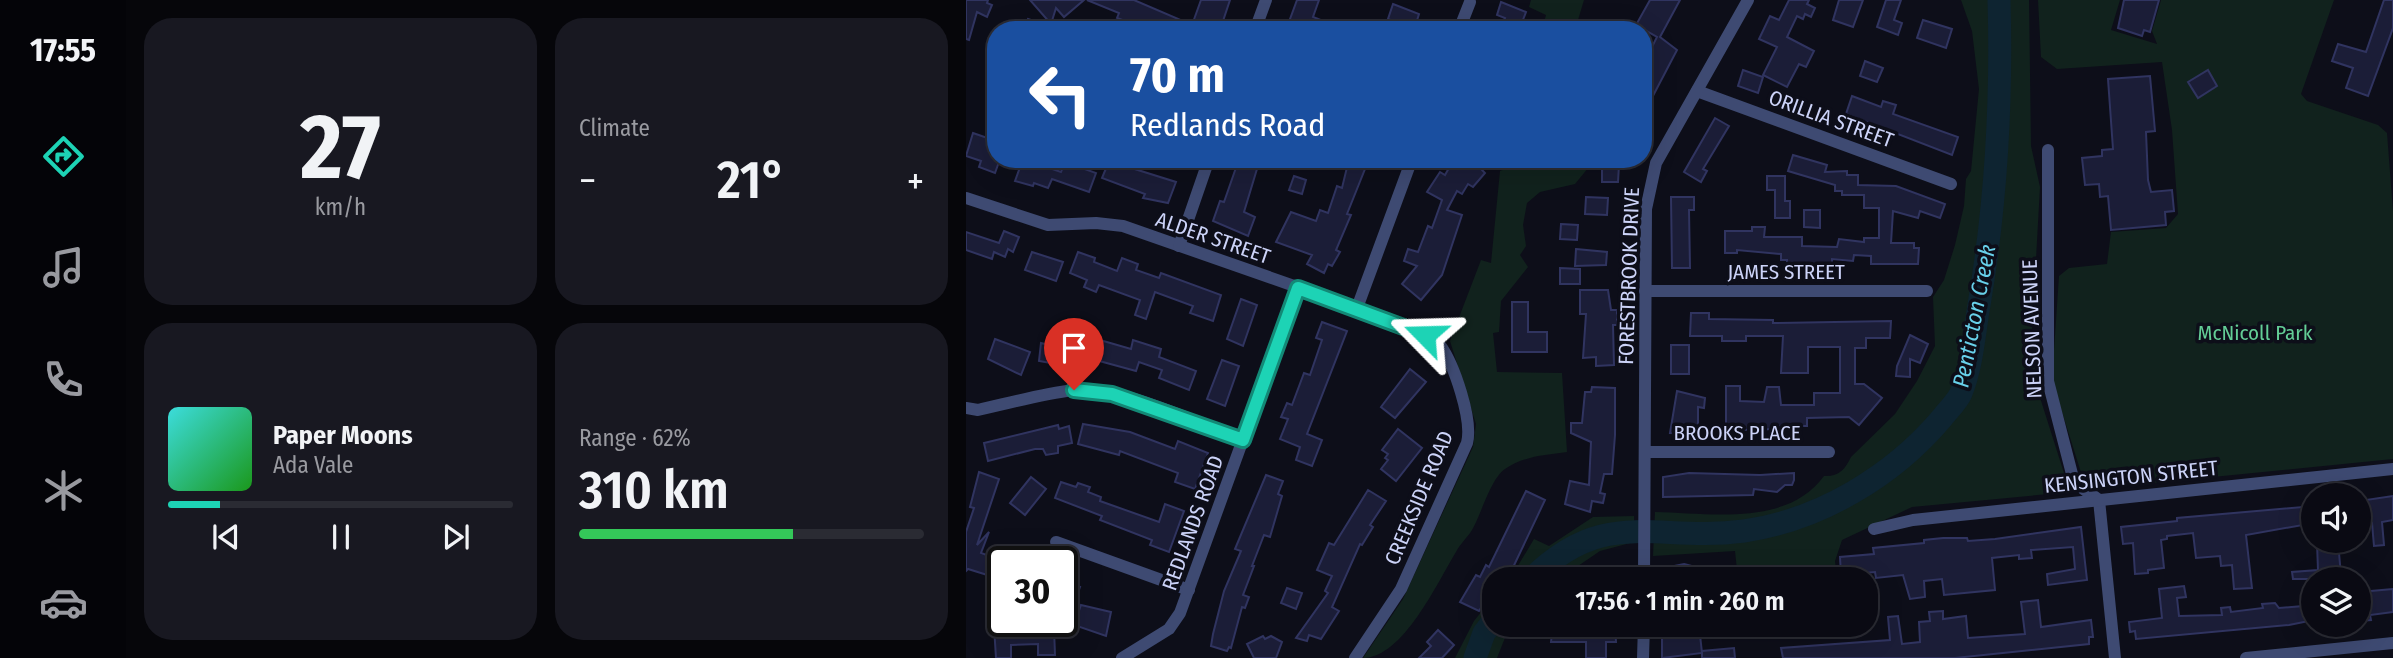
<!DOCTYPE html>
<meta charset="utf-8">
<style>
:root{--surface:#0a0a13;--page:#181821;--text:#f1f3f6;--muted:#999aa0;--line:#2a2b33;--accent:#1dd3b5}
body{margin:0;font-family:"Fira Sans Condensed",sans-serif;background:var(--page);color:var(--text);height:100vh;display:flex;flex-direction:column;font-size:26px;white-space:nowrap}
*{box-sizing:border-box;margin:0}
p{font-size:23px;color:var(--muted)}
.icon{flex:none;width:38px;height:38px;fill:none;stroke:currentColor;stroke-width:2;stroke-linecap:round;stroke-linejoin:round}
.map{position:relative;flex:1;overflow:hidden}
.side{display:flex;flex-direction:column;gap:18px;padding:18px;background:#06060a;width:840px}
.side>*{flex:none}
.hud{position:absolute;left:21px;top:21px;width:665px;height:147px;border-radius:28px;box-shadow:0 7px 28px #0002,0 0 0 2px var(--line);background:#1a4fa0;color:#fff;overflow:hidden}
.buttons{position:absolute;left:1335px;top:483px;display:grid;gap:14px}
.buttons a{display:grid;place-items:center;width:70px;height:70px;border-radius:50%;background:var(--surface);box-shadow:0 7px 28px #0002,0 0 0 2px var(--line);font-size:35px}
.speed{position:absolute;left:21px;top:546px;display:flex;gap:14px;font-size:35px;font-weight:700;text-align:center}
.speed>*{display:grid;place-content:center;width:91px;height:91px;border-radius:50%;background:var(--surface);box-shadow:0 7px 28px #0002,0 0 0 2px var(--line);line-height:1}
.speed .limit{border:4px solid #111;border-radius:10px;background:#fff;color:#111}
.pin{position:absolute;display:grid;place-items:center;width:60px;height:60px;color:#fff;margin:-72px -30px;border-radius:50% 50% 50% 0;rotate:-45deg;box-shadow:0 0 7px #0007}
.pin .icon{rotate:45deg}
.me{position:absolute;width:77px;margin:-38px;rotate:292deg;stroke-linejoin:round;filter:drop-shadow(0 0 5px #0008)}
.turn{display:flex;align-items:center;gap:24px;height:147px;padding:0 28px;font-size:32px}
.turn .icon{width:91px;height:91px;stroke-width:2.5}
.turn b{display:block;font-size:49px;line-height:60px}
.big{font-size:52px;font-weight:600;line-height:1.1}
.side .tile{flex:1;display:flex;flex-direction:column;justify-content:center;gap:10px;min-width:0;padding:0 24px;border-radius:28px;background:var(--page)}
.side .dial{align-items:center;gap:0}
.dial b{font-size:91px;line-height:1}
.song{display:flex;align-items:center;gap:21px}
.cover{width:84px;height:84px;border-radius:10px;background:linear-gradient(135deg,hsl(180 70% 55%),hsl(120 70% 35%))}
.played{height:7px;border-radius:4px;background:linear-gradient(90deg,var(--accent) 15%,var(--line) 15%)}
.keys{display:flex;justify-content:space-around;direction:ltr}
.heat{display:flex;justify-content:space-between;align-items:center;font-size:38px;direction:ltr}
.charge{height:10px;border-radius:5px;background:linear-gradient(90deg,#34c759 62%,var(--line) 0)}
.side .tiles{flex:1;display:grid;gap:18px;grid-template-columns:repeat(2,1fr)}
.trip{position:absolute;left:516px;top:567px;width:396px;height:70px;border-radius:28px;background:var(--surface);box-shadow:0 7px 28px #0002,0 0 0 2px var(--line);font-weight:600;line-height:70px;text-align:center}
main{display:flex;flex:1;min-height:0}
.menu{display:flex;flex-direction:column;width:126px;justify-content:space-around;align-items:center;background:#040408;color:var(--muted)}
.menu .icon{width:49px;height:49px}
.menu .selected{color:var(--accent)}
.menu b{font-size:32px;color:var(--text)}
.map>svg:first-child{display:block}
.green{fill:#11221d}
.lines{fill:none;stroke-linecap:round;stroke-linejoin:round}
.river{stroke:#0e2431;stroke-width:23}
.building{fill:#1b1d37;stroke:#303460;stroke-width:2}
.street{stroke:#3e4a72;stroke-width:12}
.route-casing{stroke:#138976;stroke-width:18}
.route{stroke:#1dd3b5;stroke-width:12}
.labels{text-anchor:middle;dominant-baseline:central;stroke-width:7;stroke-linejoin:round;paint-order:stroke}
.street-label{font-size:21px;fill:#ccd3f8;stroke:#0d0e19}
.park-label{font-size:21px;fill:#63cd96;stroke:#0d0e19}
.water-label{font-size:23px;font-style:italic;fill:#68d0ea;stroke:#0d0e19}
</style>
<main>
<nav class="menu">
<b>17:55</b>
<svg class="icon selected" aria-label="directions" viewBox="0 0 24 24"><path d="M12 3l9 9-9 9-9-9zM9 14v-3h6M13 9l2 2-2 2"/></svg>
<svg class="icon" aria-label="music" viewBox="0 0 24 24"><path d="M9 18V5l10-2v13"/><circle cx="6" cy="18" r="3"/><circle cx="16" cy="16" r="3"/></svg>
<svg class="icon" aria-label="phone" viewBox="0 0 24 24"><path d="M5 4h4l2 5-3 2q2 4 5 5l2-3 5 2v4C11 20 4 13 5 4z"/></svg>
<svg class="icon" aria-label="climate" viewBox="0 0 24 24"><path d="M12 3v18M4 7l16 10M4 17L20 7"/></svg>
<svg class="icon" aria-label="car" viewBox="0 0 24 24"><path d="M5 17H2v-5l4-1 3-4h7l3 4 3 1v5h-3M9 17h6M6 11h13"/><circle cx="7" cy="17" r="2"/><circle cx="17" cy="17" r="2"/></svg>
</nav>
<section class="side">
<div class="tiles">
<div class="tile dial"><b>27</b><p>km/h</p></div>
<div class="tile"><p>Climate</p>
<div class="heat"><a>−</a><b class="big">21°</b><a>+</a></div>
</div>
<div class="tile">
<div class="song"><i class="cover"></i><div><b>Paper Moons</b><p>Ada Vale</p></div></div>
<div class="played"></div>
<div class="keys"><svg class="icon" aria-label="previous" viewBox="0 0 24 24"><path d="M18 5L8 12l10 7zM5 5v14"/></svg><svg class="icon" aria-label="pause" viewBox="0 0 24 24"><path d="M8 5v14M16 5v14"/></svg><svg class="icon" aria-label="next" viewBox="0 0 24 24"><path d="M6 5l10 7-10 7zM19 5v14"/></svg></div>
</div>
<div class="tile"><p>Range · 62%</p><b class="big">310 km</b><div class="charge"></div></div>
</div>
</section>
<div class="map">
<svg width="1427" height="658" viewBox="0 0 1427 658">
<rect width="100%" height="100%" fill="#0d0e19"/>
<g class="green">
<polygon points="565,0 618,0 609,30 576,30 580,15 563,7"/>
<path d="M995 0H1063L1065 146 1074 187 1066 331 1070 385 1104 492 946 507 876 540 869 561 871 579H772L769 551 687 556 689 512C744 513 821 527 858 476 872 477 879 470 885 457L929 414 951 381 969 346 967 297 978 280 989 245 998 206 1000 179 1005 171 1013 89 1006 31Z"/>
<polygon points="1072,0 1154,0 1145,30 1191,44 1186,31 1195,0 1368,0 1335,94 1341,101 1412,125 1421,133 1427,211 1427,459 1126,489 1118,482 1086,380 1093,276 1103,268 1141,264 1145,232 1200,228 1212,214 1206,130 1196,62 1091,69 1075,57"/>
<path d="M563 159 627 162 609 184 574 192 561 203 557 225 560 246 554 255 562 267 535 301 533 332 527 333 531 372 596 373 601 452C579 455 558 456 539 469 525 478 515 515 506 530 501 538 494 544 490 552 471 583 437 658 397 658L437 599 507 447 510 424 484 341 515 260 525 263 534 171Z"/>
<polygon points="668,516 668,542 634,551 593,579 544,579 568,539 583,546 627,517"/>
<polygon points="528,596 528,625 544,625 531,658 489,658 508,621"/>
</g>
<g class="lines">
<g class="river">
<path d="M565 579C640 505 690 543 778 531 854 520 927 476 976 418 982 410 991 402 995 393 1006 366 1008 334 1013 305 1030 204 1036 103 1033 0"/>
<polyline points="509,658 518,633 528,620"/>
</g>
</g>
<g class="building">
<polygon points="0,0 22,0 21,3 26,5 21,17 11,12 3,40 0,39"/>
<polygon points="64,0 118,0 98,17 90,8 85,24"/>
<polygon points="121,0 168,0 226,25 235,0 264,0 254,30 184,30 151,18 153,13"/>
<polygon points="331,0 353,0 347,17 380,30 320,30"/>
<polygon points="684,0 714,0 694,37 711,50 677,115 677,53 682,55 691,37 670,25"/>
<polygon points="823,0 843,0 841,4 849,8 845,17 839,14 837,19 831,16 821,37 848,51 840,67 833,64 821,87 797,75 811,47 793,39 804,16 813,20"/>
<polygon points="873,0 897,0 887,27 867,20"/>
<polygon points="920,0 935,0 928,20 936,23 932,35 911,27"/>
<polygon points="1158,0 1193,0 1184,32 1178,30 1176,36 1152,28"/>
<polygon points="1418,0 1427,0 1427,28 1402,96 1380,88 1387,68 1366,61 1372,44 1400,52"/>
<polygon points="535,2 560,12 553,30 534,30 539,18 531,15"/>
<polygon points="427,4 453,14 448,30 429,30 432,23 422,19"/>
<polygon points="62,19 89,28 88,30 58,30"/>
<polygon points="957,20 986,29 980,48 951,38"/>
<polygon points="899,61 917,68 911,82 894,76"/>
<polygon points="777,70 797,77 792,93 772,86"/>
<polygon points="1242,70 1251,86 1232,98 1222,82"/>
<polygon points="1184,76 1189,131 1180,132 1182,180 1185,192 1206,190 1208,211 1199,212 1200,225 1145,230 1142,196 1134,197 1133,184 1119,185 1116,158 1136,156 1136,150 1147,149 1142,79"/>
<polygon points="886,96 915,107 917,101 930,105 927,114 992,137 986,155 880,114"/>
<polygon points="749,118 763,126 737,169 741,171 735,182 718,172"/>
<polygon points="7,133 30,141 30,159 34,159 29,173 13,167 15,161 0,156"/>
<polygon points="827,155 861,165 859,172 881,171 881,175 892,175 892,185 930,186 979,204 974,218 954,211 952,218 927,211 925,243 948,243 948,248 953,248 952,264 905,264 905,256 888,255 887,261 866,259 866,264 821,265 821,260 815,260 815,254 771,250 771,253 759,253 759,231 786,231 786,227 799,227 798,237 836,237 836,246 871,247 873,239 898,242 898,238 913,238 913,208 898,208 898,195 876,195 876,191 869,191 869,185 822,171"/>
<polygon points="57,159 95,172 99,162 130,173 123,192 86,179 82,188 68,183 67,186 49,181"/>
<polygon points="273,159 294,159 278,212 289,217 282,236 247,221 254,201 258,202"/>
<polygon points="383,159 403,159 381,214 385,215 370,250 374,252 366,266 362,264 358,273 341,264 346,255 310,242 325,212 350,221 354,210 362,213 371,186 376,188"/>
<polygon points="488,159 520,159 516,170 519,173 507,187 502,184 496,194 491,191 481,210 496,215 476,275 455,300 436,284 451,266 438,261 442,249 452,252 462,226 466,228 476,200 461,192 474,172 479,175"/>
<polygon points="143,161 210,182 202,203 177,198 179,194 136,178"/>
<polygon points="636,165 653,165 652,182 636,182"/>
<polygon points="328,176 340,180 336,194 323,190"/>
<polygon points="801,176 819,176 819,201 824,201 824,218 809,218 809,190 801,190"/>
<polygon points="620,197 642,198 641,215 619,214"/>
<polygon points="705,197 728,197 728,210 723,210 724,268 706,268"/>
<polygon points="838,210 854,210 854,228 838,227"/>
<polygon points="595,224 612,225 611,240 594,239"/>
<polygon points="38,231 53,237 47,252 42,249 39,257 28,252 26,259 0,250 0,232 33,243"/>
<polygon points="610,249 641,252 640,265 609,266"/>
<polygon points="66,252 97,262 90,281 59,270"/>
<polygon points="112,252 129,258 128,262 151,271 156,258 172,264 170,270 193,278 195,273 255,295 247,321 224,313 227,306 189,292 180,319 169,315 174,300 133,285 130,292 118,287 121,280 104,273"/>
<polygon points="594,268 614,269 614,284 594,284"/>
<polygon points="614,290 642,290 645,310 651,310 651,325 647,325 648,365 630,366 630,357 617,358 620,314 614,314"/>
<polygon points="275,299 291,305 277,346 261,339"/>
<polygon points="546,302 562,302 562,332 581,332 581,352 546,352"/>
<polygon points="725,313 743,313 743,319 807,320 807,323 925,321 924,338 900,338 900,348 889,348 889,384 898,384 916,398 893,425 883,417 841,418 841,426 814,426 814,429 771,430 771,427 760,427 760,386 774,386 774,401 798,402 801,387 813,387 815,405 848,405 848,393 874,393 874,347 842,347 842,373 815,373 817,336 780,336 780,341 756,341 756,336 724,336"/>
<polygon points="356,322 381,331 341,434 356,440 346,466 330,460 334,447 314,439 322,419 315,417 321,403 326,405 338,373 344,375 356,340 350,338"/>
<polygon points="944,335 962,344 954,363 944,359 944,377 930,376 931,366"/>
<polygon points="84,337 125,344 127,338 165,349 167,340 195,349 193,357 230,371 223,390 193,378 196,370 173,362 170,371 104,353 102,366 73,361 75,343 83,345"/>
<polygon points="29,339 64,352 55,375 22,359"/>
<rect x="705" y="345" width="18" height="29"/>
<polygon points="256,360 273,366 259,406 241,399"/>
<polygon points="444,369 460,382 429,418 415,407"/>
<polygon points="626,387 649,388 649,435 646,474 638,474 634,493 639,494 637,503 626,501 624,512 599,504 604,481 623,485 625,442 605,433 605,423 616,423 619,392 625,392"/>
<polygon points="711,391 739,398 738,408 732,407 732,434 704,433"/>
<polygon points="117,424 164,432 209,449 212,441 242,453 229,489 209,482 212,473 154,451 153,455 112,444"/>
<polygon points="92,425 93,429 103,426 106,443 92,446 92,453 80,455 77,449 69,449 22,461 18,443"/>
<polygon points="432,429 456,448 430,481 415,469 422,460 419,458 422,454 416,450"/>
<polygon points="13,472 33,479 11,545 23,532 15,553 37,561 37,580 2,569 0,571 0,532 8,508 4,507"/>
<polygon points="723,473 794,475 828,473 828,480 826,485 819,485 811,492 788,489 787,495 697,497 697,477"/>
<polygon points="300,475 317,481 312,494 316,496 304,537 298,535 286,566 288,566 277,595 283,597 279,608 276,607 265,648 263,647 261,651 245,646 247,634 258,591 275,551 269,549"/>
<polygon points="65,477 80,489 59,515 44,503"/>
<polygon points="95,482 110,487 112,483 124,487 122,492 135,497 134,501 193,522 199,504 218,511 203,552 184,545 186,540 134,520 136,516 89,498"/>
<polygon points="402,490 420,501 404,525 407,527 396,545 394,544 366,607 373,611 355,639 343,635 341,641 330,638 362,593 359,591 366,576 351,570 363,543 368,545"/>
<polygon points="560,491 579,500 542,578 528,579 528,587 513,611 494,602 510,575 514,577 520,565 523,567"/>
<polygon points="1427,496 1427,520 1416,522 1418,545 1408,546 1406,523 1395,525 1393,501"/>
<polygon points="1348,506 1348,523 1280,535 1286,588 1268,589 1266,565 1255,566 1254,556 1230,558 1227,533 1201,536 1201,539 1195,540 1198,568 1182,570 1182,573 1169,574 1167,543 1157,544 1155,527 1211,521 1211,518"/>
<polygon points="1115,527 1121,580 1082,585 1081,574 1109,569 1107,547 1065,550 1066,558 1053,559 1053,555 1026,558 1029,590 978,595 976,579 958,581 959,597 944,599 937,575 910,578 909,572 875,575 874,557 908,554 907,548 958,543 958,540 977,538 1001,538 1002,541 1029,539"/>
<polygon points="1372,541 1375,576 1363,579 1327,579 1326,572 1352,570 1351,543"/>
<polygon points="718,564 726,566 727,579 704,579 703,567"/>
<polygon points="96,581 114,587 107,607 96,603"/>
<polygon points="1218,586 1220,597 1211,598 1213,616 1256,615 1255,608 1264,607 1265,612 1297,608 1296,604 1309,603 1313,608 1337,606 1336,593 1345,592 1348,620 1323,625 1170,639 1169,631 1164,632 1163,622 1196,618 1193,589"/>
<polygon points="321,588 336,593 330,609 315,603"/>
<polygon points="1427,589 1427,612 1404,615 1405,620 1393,621 1394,592"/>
<polygon points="1072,600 1075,627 1125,620 1127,637 1123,637 1123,644 989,658 817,658 815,648 924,640 922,617 932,616 936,644 954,642 953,622 964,621 963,612 977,611 977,619 1000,616 1002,638 1059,634 1055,602"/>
<polygon points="115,605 145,612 140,636 108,625"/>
<polygon points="587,625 649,625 650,642 640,642 640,658 620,658 620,642 585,642"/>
<polygon points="28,626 73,628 78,632 79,628 88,628 89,655 72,655 72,644 45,645 45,658 30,658"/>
<polygon points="472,630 488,645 476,658 453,658 465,646 461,642"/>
<polygon points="734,635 736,653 696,658 696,638"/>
<polygon points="297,636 299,639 305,636 316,642 310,658 288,658 281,644"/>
<polygon points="768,648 769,658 736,658 736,651"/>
</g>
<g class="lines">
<g class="street">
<polyline points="289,30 300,0"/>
<polyline points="493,30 504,2"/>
<polyline points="731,91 985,184"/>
<polyline points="1082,150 1082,381 1106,474 1112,485 1133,500 1149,658"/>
<path d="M0 198 82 225 130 223 157 226 391 308 474 345C488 364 507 420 501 443L435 589 389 658"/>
<polyline points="213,246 243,159"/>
<polyline points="679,291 961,291"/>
<polyline points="391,308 446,159"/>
<path d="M0 408 12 410C43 403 76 394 107 390 153 385 233 424 277 440"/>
<polyline points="679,452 863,452"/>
<polyline points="908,529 947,520 1427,469"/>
<polyline points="90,542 223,590"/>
<polyline points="678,579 680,209 690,163 782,0"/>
<polyline points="156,658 203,629 214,613 332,288"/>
<polyline points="677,658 678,625"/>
<polyline points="1280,658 1427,643"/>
</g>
</g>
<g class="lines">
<defs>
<polyline id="route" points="108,390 146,394 277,440 332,288 459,335"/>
</defs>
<use href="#route" class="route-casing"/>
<use href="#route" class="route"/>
</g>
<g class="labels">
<g class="street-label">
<text transform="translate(865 119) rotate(20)">ORILLIA STREET</text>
<text transform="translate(247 238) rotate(19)">ALDER STREET</text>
<text x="820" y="272">JAMES STREET</text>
<text transform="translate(663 276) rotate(-88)">FORESTBROOK DRIVE</text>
<text transform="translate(1066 329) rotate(-92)">NELSON AVENUE</text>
<text x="771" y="433">BROOKS PLACE</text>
<text transform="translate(1165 477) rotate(-6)">KENSINGTON STREET</text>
<text transform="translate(453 498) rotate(-67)">CREEKSIDE ROAD</text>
<text transform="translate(227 523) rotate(-70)">REDLANDS ROAD</text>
</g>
<g class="park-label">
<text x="1289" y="333">McNicoll Park</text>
</g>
<g class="water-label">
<text transform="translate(1008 316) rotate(-79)">Penticton Creek</text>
</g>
</g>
</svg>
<div class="buttons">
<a><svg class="icon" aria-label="sound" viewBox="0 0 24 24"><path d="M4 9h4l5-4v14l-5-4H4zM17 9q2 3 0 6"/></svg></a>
<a><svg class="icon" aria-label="layers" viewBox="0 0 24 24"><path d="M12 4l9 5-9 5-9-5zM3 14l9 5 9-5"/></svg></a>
</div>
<div class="speed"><div class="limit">30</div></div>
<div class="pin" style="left:108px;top:390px;background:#d93025"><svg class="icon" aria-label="arrive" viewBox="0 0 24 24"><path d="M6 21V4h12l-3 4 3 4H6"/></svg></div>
<svg class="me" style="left:459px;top:335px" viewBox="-20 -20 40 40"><path d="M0-17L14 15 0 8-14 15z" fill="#1dd3b5" stroke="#fff" stroke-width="4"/></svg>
<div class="trip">17:56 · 1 min · 260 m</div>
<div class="hud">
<div class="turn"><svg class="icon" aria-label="left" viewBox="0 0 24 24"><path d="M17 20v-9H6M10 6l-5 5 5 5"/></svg><div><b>70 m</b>Redlands Road</div></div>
</div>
</div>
</main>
